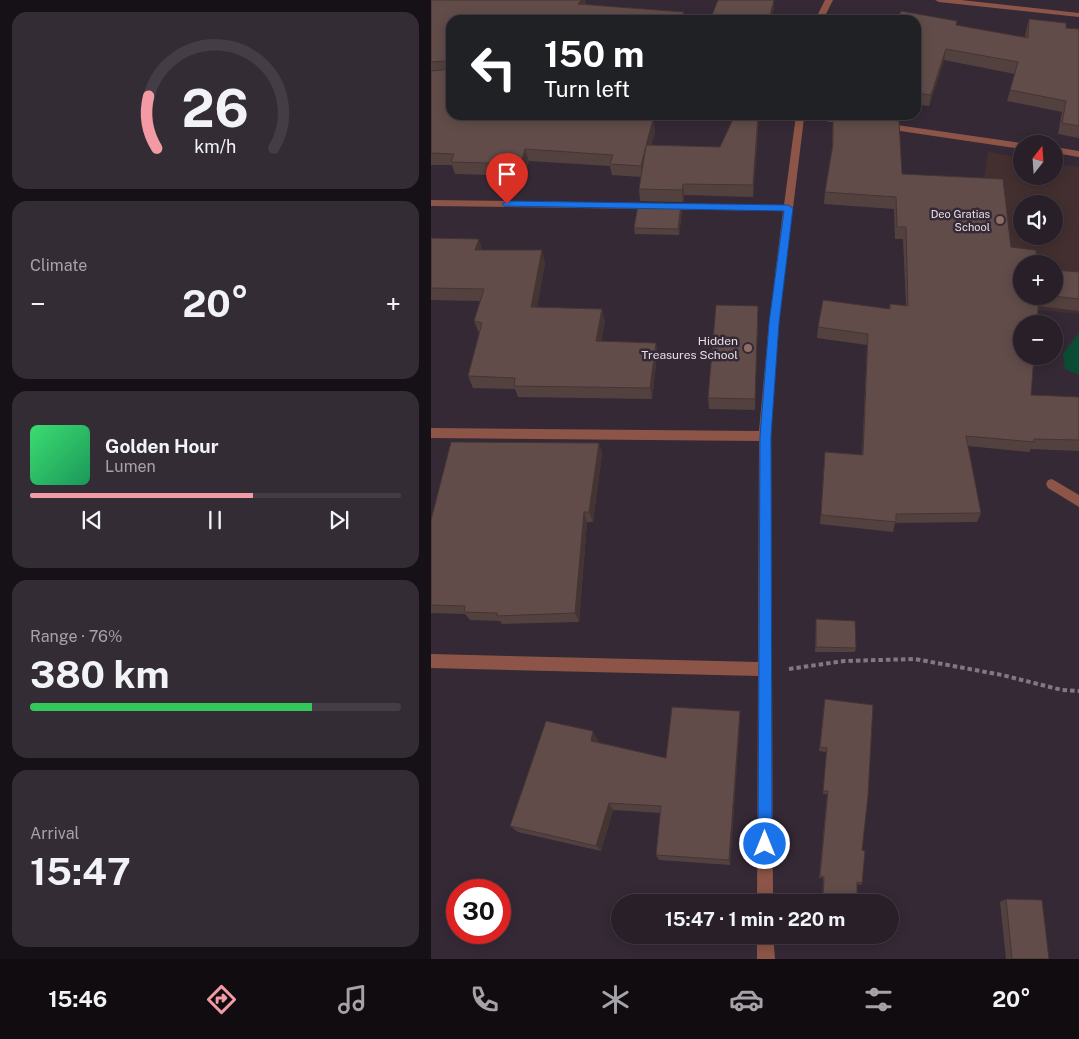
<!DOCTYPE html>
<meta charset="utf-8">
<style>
:root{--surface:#281f28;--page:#342c34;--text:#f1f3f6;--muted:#a5a2a8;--line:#443d45;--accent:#f49aa5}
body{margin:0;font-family:"Public Sans",sans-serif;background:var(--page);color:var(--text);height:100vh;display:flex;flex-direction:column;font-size:19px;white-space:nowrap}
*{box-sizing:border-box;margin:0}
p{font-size:16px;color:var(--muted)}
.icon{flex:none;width:28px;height:28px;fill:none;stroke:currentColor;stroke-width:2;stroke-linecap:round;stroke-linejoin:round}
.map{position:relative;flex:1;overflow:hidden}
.sheet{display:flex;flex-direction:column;gap:12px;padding:12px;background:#161116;width:431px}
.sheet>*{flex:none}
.hud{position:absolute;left:15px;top:15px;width:475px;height:105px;border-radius:15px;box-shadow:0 2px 12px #0003,0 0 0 1px var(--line);background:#202124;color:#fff;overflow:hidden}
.needle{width:32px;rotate:17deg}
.tools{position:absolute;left:582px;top:135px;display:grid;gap:10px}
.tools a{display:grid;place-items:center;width:50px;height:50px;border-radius:50%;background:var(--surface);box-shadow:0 2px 12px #0003,0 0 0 1px var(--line);font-size:25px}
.speed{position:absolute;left:15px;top:879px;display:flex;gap:10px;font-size:25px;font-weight:700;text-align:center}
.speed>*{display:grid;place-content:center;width:65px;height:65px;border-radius:50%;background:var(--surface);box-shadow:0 2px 12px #0003,0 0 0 1px var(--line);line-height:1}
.speed .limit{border:8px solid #d22;background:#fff;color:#111}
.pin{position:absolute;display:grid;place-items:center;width:42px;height:42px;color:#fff;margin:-51px -21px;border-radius:50% 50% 50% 0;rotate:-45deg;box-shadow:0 0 5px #0007}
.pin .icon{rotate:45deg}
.me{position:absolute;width:55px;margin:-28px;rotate:0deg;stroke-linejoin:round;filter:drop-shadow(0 0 4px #0008)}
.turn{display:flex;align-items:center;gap:18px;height:105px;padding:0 15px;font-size:22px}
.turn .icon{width:65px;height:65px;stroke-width:2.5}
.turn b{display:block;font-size:35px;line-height:42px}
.big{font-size:38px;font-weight:700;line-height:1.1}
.sheet .tile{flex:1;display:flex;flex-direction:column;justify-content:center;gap:8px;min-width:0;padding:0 18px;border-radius:15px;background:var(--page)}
.sheet .dial{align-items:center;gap:0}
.dial svg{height:130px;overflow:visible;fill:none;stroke:var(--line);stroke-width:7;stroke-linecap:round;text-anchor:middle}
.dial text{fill:var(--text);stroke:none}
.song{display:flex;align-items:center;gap:15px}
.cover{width:60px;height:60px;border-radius:8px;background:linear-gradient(135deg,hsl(140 70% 55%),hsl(150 70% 35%))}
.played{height:5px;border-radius:2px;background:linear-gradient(90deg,var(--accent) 60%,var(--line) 60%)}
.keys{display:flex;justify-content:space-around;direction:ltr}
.heat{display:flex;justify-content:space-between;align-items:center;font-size:28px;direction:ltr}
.charge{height:8px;border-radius:4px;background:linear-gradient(90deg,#34c759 76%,var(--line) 0)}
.trip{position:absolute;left:180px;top:894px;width:288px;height:50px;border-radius:25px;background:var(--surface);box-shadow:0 2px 12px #0003,0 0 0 1px var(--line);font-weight:700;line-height:50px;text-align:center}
.tabs{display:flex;height:80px;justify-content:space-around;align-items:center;background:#100c10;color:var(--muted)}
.tabs .icon{width:35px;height:35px}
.tabs .current{color:var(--accent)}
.tabs b{font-size:22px;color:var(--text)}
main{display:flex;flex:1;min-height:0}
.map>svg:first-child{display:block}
.education{fill:#432f30;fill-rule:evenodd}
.green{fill:#0c4c35}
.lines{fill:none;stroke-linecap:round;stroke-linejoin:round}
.path{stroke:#827883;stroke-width:4;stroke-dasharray:4.5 3;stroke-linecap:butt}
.service{fill:#8c5547;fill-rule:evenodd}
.minor{fill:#8c5547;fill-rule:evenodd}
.wall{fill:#53413f}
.shaded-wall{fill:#443533}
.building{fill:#614c49;stroke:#443533}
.route{fill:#1a73e8;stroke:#114b97}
.education-dot{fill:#8d6e63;stroke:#352936;stroke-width:2}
.labels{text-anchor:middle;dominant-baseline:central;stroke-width:5;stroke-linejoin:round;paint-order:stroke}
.far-poi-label{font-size:11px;fill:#e7dfe8;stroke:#352936;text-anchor:end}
.poi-label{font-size:12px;fill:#e7dfe8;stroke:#352936;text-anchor:end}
</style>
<main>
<section class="sheet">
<div class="tile dial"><svg viewBox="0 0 100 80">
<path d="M14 69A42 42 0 1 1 86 69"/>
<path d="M14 69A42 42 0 0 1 9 37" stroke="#f49aa5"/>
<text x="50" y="56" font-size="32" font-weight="700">26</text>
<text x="50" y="72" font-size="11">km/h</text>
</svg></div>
<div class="tile"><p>Climate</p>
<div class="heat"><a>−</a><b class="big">20°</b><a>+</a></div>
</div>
<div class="tile">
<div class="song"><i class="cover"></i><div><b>Golden Hour</b><p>Lumen</p></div></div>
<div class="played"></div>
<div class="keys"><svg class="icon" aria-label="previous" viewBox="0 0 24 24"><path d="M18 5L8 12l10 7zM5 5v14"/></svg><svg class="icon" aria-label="pause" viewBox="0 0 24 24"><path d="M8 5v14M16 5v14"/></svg><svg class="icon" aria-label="next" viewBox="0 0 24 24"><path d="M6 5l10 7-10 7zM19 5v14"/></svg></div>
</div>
<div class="tile"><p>Range · 76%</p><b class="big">380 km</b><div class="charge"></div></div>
<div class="tile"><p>Arrival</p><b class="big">15:47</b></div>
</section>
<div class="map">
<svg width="648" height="959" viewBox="0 0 648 959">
<rect width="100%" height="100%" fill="#352936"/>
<path class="education" d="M557 152 591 158V176H624V164L648 167V314L533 302ZM591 204H624V236H591ZM591 264H624V296H591Z"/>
<polygon class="green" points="648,332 648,375 634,369 632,354"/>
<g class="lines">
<polyline class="path" points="358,669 413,661 484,659 571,675 631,690 648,691"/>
<polygon class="service" points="621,479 648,495 648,507 617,488 615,484 617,480"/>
<g class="minor">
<polygon points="394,0 402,0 392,20 384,20"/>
<polygon points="504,0 530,0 648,13 648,17 508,2"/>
<path d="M365 115C379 115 411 113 421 121L417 124 373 118 348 323 340 436 342 902H326L327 676 0 668V654L327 662 328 441 0 438V428L328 431 338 323 352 211 0 206V200L353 205Z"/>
<polygon points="452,123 591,143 593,144 591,144 591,149 449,128 447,126"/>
<polygon points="624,147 648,151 648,157 624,153"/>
<polygon points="326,935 342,935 344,959 326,959"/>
</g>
</g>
<g class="wall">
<polygon points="0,0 154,0 155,5 20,115 222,115 221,120 222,120 224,132 220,145 289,147 304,115 328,115 322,197 253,195 252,202 209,201 208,189 210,177 181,175 179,166 98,161 93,176 24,174 21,165 0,165"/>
<polygon points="598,19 635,28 648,29 648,138 627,134 631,112 576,101 584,74 513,60 498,106 485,104 485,20 526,26 594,37 595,31"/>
<polygon points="402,115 467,115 466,121 471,174 580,247 591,296 624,296 648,272 648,311 607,306 600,395 648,397 648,451 600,449 598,452 537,446 550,513 546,522 464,523 462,532 389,524 394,452 431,455 436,345 386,338 387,327 458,309 459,304 475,306 472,239 464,239 463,209 393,204 394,192 401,150"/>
<polygon points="251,211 248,235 204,234 203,228"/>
<polygon points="0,236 1,238 52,250 114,263 106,307 174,321 170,342 225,343 226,355 221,399 87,397 84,389 42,388 37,376 48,333 43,321 49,301 0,300"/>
<polygon points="327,306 324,410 278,409 277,398"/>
<polygon points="168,443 171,454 162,522 156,522 148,622 71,624 69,621 39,620 34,614 0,613 0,520"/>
<polygon points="385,619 425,648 424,652 384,652"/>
<polygon points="394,699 431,850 431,883 430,885 426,884 426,902 391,902 392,878 388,878 396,794 392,794 395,752 388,751"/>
<polygon points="309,711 309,720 299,865 228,860 225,855 229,813 182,810 170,851 87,832 79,826 167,740 167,742 235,758"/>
<polygon points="575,899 618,959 575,959 569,902"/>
</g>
<g class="shaded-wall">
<polygon points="150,0 154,0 155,6 147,4"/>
<polygon points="343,0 343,10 340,20 338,20"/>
<polygon points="253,12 253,20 250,20"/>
<polygon points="515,49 513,60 498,106 500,95"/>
<polygon points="218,115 222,115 218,131 216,119"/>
<polygon points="327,115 328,115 322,197 322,185"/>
<polygon points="222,120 224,132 217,157 215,145"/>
<polygon points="215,146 211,178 210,166"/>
<polygon points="94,149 98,161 93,176 90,164"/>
<polygon points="252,184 253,195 252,202 251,190"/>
<polygon points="250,205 251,211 248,235 247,229"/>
<polygon points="48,239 52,252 44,250"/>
<polygon points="111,250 114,263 104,319 100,307"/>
<polygon points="171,309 174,321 168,354 165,341"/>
<polygon points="225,343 226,355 221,399 219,388"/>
<polygon points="168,443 171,454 162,522 158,512"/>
<polygon points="153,512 156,522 148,622 144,613"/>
<polygon points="309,711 309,720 299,865 298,860"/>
<polygon points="162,731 167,740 165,749 160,741"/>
<polygon points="178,803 182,810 170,851 165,846"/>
</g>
<g class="building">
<polygon points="0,0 150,0 147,4 253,12 250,20 20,20 20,115 218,115 216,119 222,120 215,145 289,147 304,115 327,115 322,185 252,184 251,190 208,189 215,146 210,166 179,164 182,155 94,149 90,164 20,162 23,154 0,153 0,71 18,69 16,61 0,62"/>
<polygon points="287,0 343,0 338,20 279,20"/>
<polygon points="470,11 526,21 525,25 597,38 598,19 635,23 635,28 648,29 648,126 631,123 635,101 579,90 587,62 515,49 500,95 485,93 485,20 466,20"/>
<polygon points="402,115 422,115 468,121 471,174 572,179 580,247 605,250 606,264 591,264 591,296 608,296 606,324 591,324 591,356 603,356 600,395 648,397 648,440 603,439 603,442 535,436 550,513 465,514 465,522 390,515 394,452 432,455 437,334 387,327 392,300 459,309 459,304 477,306 475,227 466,227 465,197 394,192 402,144"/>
<polygon points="207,205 250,205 247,229 203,228"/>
<polygon points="0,238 48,239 44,250 111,250 100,307 171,309 165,341 225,343 219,388 83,386 84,378 37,376 51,323 43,321 53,289 0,288"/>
<polygon points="624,270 648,272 648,299 621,296 624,296"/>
<polygon points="285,305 327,306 324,399 277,398"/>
<polygon points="20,442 168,443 158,512 153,512 144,613 66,616 66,613 33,612 34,606 0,605 0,520"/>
<polygon points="385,619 424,621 425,648 385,647"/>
<polygon points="394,699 442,705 437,796 431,850 434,851 431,883 426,882 426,902 392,902 393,877 389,876 397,791 392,791 396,748 389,747"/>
<polygon points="241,707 309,711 298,860 225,855 230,806 178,803 165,846 79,826 115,721 162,731 160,741 235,758"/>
<polygon points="575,899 611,900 618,959 581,959"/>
</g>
<polygon class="route" points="76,201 357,205 362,208 348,323 340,436 341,844 339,849 334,852 329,849 327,844 329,436 338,323 353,211 73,206 71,204"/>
<g class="education-dot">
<circle cx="569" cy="220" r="5"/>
<circle cx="317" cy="348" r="5"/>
</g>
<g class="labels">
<g class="far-poi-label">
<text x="559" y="214">Deo Gratias<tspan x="559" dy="13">School</tspan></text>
</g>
<g class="poi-label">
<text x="307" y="341">Hidden<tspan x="307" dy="14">Treasures School</tspan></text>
</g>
</g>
</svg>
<div class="tools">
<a><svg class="needle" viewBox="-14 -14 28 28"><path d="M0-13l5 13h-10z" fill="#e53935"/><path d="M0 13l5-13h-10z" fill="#a5a2a8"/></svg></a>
<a><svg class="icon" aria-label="sound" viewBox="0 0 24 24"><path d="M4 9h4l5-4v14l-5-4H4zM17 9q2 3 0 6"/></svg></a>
<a>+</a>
<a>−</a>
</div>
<div class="speed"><div class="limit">30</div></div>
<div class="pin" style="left:76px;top:204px;background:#d93025"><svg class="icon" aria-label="arrive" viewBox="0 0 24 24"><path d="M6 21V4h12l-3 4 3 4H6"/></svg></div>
<svg class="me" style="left:334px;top:844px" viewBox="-20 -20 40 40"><circle r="17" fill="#1a73e8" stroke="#fff" stroke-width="3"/><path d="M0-11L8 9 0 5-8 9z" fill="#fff"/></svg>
<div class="trip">15:47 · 1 min · 220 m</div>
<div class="hud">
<div class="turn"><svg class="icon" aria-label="left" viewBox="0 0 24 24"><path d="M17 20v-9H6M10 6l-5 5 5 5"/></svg><div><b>150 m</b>Turn left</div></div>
</div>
</div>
</main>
<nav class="tabs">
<b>15:46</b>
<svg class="icon current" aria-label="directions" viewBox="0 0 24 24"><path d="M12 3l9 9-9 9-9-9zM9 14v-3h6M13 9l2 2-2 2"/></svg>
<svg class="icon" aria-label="music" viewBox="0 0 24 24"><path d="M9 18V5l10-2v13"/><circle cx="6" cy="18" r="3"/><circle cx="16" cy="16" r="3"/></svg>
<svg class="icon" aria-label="phone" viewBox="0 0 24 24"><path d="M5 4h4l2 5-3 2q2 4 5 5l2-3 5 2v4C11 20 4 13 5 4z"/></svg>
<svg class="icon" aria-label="climate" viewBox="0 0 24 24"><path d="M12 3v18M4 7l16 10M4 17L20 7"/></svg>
<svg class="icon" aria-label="car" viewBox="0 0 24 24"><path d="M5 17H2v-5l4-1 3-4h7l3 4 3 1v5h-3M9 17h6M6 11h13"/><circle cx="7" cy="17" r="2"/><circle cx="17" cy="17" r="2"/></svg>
<svg class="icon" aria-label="filters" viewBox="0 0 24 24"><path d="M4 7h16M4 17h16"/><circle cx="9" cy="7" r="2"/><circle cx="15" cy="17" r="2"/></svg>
<b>20°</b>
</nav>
